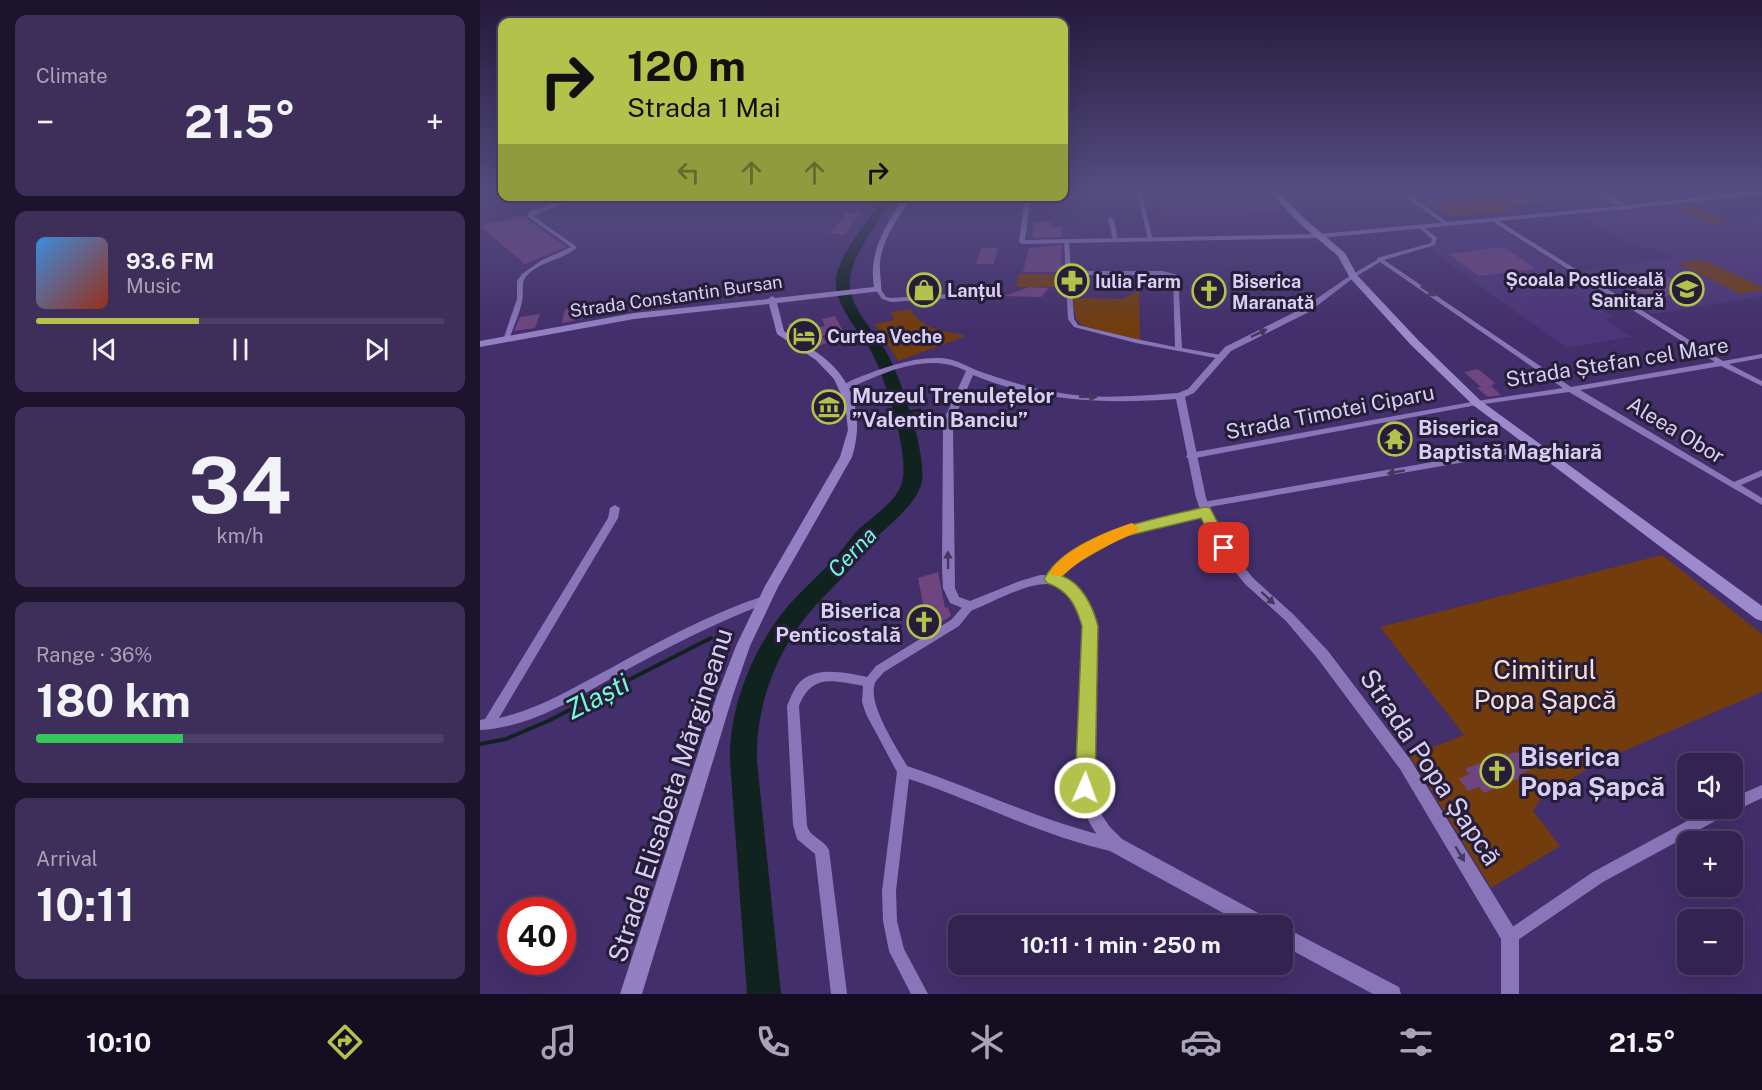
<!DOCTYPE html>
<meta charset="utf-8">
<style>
:root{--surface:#322350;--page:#3d2f5a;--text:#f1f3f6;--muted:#a8a4b7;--line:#4d4067;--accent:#b3c24b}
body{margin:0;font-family:"Public Sans",sans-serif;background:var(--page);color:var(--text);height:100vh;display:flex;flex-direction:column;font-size:22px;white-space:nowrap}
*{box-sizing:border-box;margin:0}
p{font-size:20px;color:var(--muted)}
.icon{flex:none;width:33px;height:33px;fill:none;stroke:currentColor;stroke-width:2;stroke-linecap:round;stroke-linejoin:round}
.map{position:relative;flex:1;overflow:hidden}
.drawer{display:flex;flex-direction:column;gap:15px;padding:15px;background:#1c132c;width:480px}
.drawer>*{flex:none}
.top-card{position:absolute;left:18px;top:18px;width:570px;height:183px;border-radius:12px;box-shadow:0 6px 24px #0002,0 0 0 2px var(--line);background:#b3c24b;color:#111;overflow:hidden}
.fabs{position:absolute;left:1197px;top:753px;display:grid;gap:12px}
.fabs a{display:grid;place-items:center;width:66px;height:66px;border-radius:12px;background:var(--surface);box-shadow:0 6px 24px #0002,0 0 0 2px var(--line);font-size:30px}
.speed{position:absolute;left:18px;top:897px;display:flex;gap:12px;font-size:30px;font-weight:700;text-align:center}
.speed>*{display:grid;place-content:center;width:78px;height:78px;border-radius:50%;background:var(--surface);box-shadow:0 6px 24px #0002,0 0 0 2px var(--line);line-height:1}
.speed .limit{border:9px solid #d22;background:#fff;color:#111}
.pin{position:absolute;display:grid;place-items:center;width:51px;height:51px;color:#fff;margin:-26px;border-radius:12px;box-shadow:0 3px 9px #0006}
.me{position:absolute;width:66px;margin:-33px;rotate:2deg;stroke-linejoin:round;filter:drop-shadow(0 0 4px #0008)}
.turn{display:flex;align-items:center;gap:21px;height:126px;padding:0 30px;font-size:27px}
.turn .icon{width:78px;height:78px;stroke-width:2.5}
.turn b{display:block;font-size:42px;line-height:51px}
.lanes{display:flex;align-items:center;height:57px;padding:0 30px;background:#0003;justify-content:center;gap:30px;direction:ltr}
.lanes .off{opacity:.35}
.big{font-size:45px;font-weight:700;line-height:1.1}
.drawer .tile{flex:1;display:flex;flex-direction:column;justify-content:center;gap:9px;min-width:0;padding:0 21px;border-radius:12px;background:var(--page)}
.drawer .dial{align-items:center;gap:0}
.dial b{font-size:78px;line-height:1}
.song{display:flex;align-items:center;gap:18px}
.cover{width:72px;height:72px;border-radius:9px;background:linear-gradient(135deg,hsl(210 70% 55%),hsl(10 70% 35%))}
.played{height:6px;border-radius:3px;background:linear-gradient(90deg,var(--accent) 40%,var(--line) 40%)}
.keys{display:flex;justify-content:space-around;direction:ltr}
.heat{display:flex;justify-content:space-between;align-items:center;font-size:33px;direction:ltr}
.charge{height:9px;border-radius:4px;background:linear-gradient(90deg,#34c759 36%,var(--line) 0)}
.trip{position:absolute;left:468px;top:915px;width:345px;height:60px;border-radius:12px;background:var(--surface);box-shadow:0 6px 24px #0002,0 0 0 2px var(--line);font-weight:700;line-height:60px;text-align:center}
.tab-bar{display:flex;height:96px;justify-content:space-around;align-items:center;background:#140e20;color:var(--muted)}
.tab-bar .icon{width:42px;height:42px}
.tab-bar .selected{color:var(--accent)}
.tab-bar b{font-size:27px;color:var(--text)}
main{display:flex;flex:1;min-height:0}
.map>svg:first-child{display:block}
.built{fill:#4c3579}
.green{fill:#723c0c}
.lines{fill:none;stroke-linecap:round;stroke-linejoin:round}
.stream-far1{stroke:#11231f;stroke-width:3}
.stream{stroke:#11231f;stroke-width:4}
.river{fill:#11231f;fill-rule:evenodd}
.building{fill:#6e457e}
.minor{fill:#8976b9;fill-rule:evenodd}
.tertiary{fill:#8976b9;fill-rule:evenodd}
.secondary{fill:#9380c3;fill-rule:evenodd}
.primary{fill:#9c8acc;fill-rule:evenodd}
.oneway{fill:#44385f}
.route{fill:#b3c24b;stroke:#747e31;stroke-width:1.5}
.slow{fill:#f59e0b}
.labels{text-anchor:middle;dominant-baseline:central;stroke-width:6;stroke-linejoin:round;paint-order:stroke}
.far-poi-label{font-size:18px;font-weight:bold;fill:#d8cff4;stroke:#261e39;text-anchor:start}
.far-street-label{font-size:18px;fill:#d8cff4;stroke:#261e39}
.street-label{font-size:21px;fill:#d8cff4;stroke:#261e39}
.poi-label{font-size:21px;font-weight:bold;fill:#d8cff4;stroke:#261e39;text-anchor:start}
.water-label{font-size:22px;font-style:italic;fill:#70f9da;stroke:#261e39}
.near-park-label{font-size:26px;fill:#f6dfd0;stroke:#261e39}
.near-poi-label{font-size:26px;font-weight:bold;fill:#d8cff4;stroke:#261e39;text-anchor:start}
.near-street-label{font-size:26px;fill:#d8cff4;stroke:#261e39}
.near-water-label{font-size:27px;font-style:italic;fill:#70f9da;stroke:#261e39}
</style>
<main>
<section class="drawer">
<div class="tile"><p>Climate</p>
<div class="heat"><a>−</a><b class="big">21.5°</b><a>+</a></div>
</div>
<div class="tile">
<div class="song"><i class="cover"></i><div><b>93.6 FM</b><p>Music</p></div></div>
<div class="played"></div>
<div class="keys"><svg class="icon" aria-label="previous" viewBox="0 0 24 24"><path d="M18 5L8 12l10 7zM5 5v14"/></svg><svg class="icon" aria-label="pause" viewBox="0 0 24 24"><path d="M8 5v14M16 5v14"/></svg><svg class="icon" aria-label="next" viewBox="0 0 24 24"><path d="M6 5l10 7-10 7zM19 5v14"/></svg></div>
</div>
<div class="tile dial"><b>34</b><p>km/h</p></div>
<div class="tile"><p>Range · 36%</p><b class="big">180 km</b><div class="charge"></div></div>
<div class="tile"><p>Arrival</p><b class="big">10:11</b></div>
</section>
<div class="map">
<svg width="1282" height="994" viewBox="0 0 1282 994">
<rect width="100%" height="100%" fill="#432f6b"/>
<g class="built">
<polygon points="677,191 785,191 803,210 773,212 768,215 687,215"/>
<polygon points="1130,191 1240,191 1150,200"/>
<polygon points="1205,201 1248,220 1282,216 1282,296 1173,314 1100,271 1193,257 1174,247 1159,249 1094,214 1173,208 1170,205"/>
<polygon points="1011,222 1130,298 1109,301 1133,317 1125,319 1152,337 1087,348 950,250 960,242 957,235 946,228"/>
</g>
<g class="green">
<polygon points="968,191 1079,191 1097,200 1045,203 1046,205 1024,207 1030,211 969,217 948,203 984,198"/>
<polygon points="1213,205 1249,221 1230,224 1193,208"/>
<polygon points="1222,259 1282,287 1282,290 1260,294 1197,263"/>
<polygon points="539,274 585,274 584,287 536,287"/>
<path d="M659 290 660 340 608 327C593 322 595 312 593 298L643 299Z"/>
<path d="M430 309C442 329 461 331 483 335V337L418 361 395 324 414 320 411 312Z"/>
<polygon points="1182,555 1282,634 1282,692 1118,762 1062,797 1053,811 1080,846 1011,888 930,756 984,735 900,627"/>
</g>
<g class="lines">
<polyline class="stream-far1" points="422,413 440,410"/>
<polyline class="stream" points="0,744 26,739 68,721 231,638"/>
<path class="river" d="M405 196H416C402 218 372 253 370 279 367 307 396 332 408 355 422 381 446 452 442 481 437 505 410 523 394 540 385 548 379 559 371 568 356 585 339 600 325 618 294 657 275 711 277 761L301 994H267L250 761C249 706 273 648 308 606 323 589 340 574 356 557 364 548 370 538 379 529 393 516 416 502 422 483 430 455 405 377 391 351 379 330 353 305 356 278 360 252 390 218 405 196Z"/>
</g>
<g class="building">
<polygon points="366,213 380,213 365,234 350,234"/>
<polygon points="44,215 46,218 86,247 45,264 0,226"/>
<polygon points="567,221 571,223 570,227 582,227 582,237 554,238 552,234 553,222"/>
<polygon points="582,245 581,272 543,272 549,248"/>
<polygon points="1023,247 1056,269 999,276 968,254"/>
<polygon points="501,248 518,248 514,264 496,264"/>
<polygon points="1178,272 1214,291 1171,299 1135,279"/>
<polygon points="549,287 569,288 561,297 524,296"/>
<polygon points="105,306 102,319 82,323 85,309"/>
<polygon points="60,314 55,328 34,331 40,317"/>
<polygon points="355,316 363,331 342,336 347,343 333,348 312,334 308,324 324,321 327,330 345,326 342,319"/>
<polygon points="998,369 1015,383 1011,386 1021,395 1008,397 997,388 1001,387 984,372"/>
<polygon points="352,398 357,411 346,415 336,404"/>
<polygon points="910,429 918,434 929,445 915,448 898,431"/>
<polygon points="458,572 465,608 468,607 471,616 442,634 431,618 445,614 438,578"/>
<polygon points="1036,752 1046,755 1053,765 1052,769 1042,773 1045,776 1004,793 999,787 988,791 979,779 989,774 985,769 1025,753 1027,755"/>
</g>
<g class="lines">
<g class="minor">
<polygon points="657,191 661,191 673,240 668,239"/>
<polygon points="918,191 923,191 970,224 965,225"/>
<path d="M85 196H90L82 204 53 216 97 247C89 258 56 262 45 278 41 284 44 294 42 301 40 313 34 325 30 337L29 338H25L24 337 37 299V281L42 274 62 260 91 247 47 216 50 212 78 202Z"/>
<polygon points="631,217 634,219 638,241 633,240 628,219"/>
<polygon points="1010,218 1014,218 1243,361 1282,354 1282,358 1249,364 1282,381 1282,386 1241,366 1100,390 1254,482 1282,470 1282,476 1261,485 1282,498 1282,505 1089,392 997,405 710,459 707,458 706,456 710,453 997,401 1083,388 900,262 875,277 871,277 871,275 897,260 897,258 951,243 952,239 937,226 940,224 957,238 955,245 904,260 1091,387 1235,362 1010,220"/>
<path d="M584 240 589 241 591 271H683L698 275 702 348 741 355V359L656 343 594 327 588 319ZM591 275H683L693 277 695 347 656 339 598 325 594 319Z"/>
<polygon points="396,288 400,288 406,297 411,298 485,293 488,295 485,297 411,302 402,299 395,289"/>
<polygon points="1056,444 1059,445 1060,447 1059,449 723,508 718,505 723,502"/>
<path d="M135 505 140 508 138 518 19 718C60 709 94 687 131 668 180 641 231 613 284 596L288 597 289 600 288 603C236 622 187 648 139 674 94 699 52 727 0 730V720L5 719 128 518 130 508Z"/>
<path d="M725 509 728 510 730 512 728 514C681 527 629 530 591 564 585 569 580 576 576 582H568L567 579C600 528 670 520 725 509Z"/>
<path d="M490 602 494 603 495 606 479 626 404 672C402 675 396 680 395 683 387 704 417 748 427 766 497 789 562 822 634 838L639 840 641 845 639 850 634 852C561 836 499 802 429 779L416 891 417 921 424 949 448 994H431L409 951 403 921 402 891 417 772 386 714 382 702 383 686C354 681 332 673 319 706L327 825C329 837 344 839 349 850L367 994H351L335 854 317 839 313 825 307 706C311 697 314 687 321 681 339 666 366 673 387 677L396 666 471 620 486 603Z"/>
<polygon points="1282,785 1282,798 1257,810 1250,811 1250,813 1123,882 1035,942 1030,945 1025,942 1022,937 1025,932 1113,872 1231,808 1252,808 1252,798"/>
</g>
<g class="tertiary">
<polygon points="1112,191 1119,191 1147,205 1277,191 1282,191 1282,194 1147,209 839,238 542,244 539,242 545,196 551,196 545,240 839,234 1140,206"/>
<path d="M871 275 876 276 829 312 751 351 714 393 705 397 726 498 742 536 756 557 773 578 814 615 848 651 930 759 1036 931 1039 937V994H1021V939L920 769 838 659 806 621 765 584 748 563 731 537 716 498 696 399C627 404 558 402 493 375L475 417 473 427 475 588 479 597 490 601 540 581 560 575H576L593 583 605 597 616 626 613 788 621 814 630 827 642 839 791 920 793 926H767L630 851C613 833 603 813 597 788L604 626C599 613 595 597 584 589 562 572 513 603 490 611L470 603 463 588 462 568 463 427 465 417 486 371C448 351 403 373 368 389H362L361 387C370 379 386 375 398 370 418 363 440 357 461 358 477 359 489 368 504 373 527 381 551 388 575 392 615 400 657 396 698 393L708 389 745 347 823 308Z"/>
<polygon points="802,926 919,987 921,994 893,994 802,945"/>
</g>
<path class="secondary" d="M425 196H432C419 217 403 237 400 262 399 272 402 282 401 291L297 303 304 331C316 342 331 347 343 357 375 382 384 419 372 457L298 587 270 646 253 695 162 994H140L237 695 256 646 285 586 360 457 368 430 365 403 354 379 336 360 297 334 289 304 154 319 0 347V341L154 313 288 299 292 296 295 298 394 287C388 251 406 225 425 196Z"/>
<polygon class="primary" points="789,191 797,191 826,220 865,253 877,275 939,341 1001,401 1282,606 1282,621 1276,619 993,405 931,345 870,278 858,256 820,224"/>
</g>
<defs><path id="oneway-solid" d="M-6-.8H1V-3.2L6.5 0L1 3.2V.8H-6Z" transform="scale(1.5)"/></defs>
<g class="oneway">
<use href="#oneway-solid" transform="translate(948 291) rotate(34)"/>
<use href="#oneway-solid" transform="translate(779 333) rotate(-26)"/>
<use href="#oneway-solid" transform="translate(608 397) rotate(1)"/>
<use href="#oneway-solid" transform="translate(916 472) rotate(170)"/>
<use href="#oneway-solid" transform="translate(468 560) rotate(-91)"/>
<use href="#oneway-solid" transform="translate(788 598) rotate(43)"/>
<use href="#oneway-solid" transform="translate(980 854) rotate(59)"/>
</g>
<linearGradient id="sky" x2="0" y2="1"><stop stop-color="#251a3b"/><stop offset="0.58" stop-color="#554d82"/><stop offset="1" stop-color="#554d82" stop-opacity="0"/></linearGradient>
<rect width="1282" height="330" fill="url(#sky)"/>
<path class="route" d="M725 507 730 508 751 548 749 552H739L721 518 642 537 596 563 582 576C602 583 613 607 618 626L615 788 612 795 605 798 598 795 595 788 602 626C596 605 588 590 567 583L564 579C591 532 676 519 725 507Z"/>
<path class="slow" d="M652 523 659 528 657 532C630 544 605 555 582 576H572L570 572C582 550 629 530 652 523Z"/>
<defs>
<symbol id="pharmacy-ring" viewBox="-11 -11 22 22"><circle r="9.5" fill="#261e39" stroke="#b3c24b" stroke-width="1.5"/><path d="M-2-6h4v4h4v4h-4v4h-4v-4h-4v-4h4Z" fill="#b3c24b"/></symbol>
<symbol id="university-ring" viewBox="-11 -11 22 22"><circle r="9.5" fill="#261e39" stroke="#b3c24b" stroke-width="1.5"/><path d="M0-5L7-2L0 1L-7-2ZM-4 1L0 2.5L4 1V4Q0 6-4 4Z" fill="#b3c24b"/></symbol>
<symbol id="shop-ring" viewBox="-11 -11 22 22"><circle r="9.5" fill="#261e39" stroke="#b3c24b" stroke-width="1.5"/><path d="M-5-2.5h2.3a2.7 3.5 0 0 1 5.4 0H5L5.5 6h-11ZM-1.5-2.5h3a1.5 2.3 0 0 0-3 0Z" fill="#b3c24b"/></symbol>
<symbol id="church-ring" viewBox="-11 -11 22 22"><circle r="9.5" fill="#261e39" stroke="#b3c24b" stroke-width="1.5"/><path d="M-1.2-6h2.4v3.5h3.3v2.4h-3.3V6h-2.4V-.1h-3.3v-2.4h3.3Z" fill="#b3c24b"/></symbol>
<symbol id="hotel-ring" viewBox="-11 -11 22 22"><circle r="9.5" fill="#261e39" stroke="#b3c24b" stroke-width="1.5"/><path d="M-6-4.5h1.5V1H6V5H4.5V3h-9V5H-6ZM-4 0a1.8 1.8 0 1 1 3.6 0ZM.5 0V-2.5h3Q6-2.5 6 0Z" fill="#b3c24b"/></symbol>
<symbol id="museum-ring" viewBox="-11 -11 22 22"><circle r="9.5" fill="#261e39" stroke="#b3c24b" stroke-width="1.5"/><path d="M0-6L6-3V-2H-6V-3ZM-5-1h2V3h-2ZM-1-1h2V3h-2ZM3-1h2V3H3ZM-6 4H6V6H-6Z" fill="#b3c24b"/></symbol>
<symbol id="temple-ring" viewBox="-11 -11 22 22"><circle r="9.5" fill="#261e39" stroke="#b3c24b" stroke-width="1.5"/><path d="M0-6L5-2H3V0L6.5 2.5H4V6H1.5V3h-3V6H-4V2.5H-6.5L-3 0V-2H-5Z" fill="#b3c24b"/></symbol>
</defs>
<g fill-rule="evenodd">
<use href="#pharmacy-ring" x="573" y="262" width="38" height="38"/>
<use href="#university-ring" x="1188" y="270" width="38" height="38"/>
<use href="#shop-ring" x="425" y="271" width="38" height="38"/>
<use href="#church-ring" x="710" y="272" width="38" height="38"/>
<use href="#hotel-ring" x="305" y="317" width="38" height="38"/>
<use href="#museum-ring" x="330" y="388" width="38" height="38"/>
<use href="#temple-ring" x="896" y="420" width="38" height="38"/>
<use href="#church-ring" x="425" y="603" width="38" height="38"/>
<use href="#church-ring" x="998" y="752" width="38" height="38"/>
</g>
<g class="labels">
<g class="far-poi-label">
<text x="1184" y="279" text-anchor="end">Școala Postliceală<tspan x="1184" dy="21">Sanitară</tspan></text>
<text x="615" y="281">Iulia Farm</text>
<text x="752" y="281">Biserica<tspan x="752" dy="21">Maranată</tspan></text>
<text x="467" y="290">Lanțul</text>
<text x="347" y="336">Curtea Veche</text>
</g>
<g class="far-street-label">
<text transform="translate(196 296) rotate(-8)">Strada Constantin Bursan</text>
</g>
<g class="street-label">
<text transform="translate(1137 362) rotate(-9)">Strada Ștefan cel Mare</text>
<text transform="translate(850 412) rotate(-11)">Strada Timotei Ciparu</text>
<text transform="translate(1196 430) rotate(31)">Aleea Obor</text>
</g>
<g class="poi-label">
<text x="372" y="395">Muzeul Trenulețelor<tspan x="372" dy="24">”Valentin Banciu”</tspan></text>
<text x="938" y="427">Biserica<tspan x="938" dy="24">Baptistă Maghiară</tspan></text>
<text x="421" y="610" text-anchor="end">Biserica<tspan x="421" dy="24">Penticostală</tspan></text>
</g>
<g class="water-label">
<text transform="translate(372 552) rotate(-46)">Cerna</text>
</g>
<g class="near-park-label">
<text x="1065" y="669">Cimitirul<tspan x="1065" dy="30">Popa Șapcă</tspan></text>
</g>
<g class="near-poi-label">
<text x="1040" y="756">Biserica<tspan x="1040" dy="30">Popa Șapcă</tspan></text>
</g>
<g class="near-street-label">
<text transform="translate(951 767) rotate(56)">Strada Popa Șapcă</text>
<text transform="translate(190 795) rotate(-72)">Strada Elisabeta Mărgineanu</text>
</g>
<g class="near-water-label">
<text transform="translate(117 696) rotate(-27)">Zlaști</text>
</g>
</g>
</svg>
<div class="fabs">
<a><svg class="icon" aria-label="sound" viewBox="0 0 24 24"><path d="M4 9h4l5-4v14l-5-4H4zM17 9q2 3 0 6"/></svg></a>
<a>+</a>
<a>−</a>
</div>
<div class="speed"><div class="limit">40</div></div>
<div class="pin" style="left:744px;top:548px;background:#d93025"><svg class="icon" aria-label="arrive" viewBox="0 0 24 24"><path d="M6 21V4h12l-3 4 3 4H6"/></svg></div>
<svg class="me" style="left:605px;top:788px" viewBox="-20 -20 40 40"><circle r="17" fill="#b3c24b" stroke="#fff" stroke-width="3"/><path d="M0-11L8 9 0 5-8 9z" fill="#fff"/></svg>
<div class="trip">10:11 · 1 min · 250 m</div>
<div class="top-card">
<div class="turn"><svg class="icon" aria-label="right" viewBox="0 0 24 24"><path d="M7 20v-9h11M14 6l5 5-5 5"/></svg><div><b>120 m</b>Strada 1 Mai</div></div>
<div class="lanes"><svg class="icon off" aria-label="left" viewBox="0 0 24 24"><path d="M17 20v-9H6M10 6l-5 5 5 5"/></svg><svg class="icon off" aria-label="ahead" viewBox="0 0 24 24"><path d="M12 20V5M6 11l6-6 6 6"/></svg><svg class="icon off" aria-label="ahead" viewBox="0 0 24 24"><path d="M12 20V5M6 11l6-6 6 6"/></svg><svg class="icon" aria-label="right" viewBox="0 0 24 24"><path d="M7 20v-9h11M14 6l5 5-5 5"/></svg></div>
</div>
</div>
</main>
<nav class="tab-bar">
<b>10:10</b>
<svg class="icon selected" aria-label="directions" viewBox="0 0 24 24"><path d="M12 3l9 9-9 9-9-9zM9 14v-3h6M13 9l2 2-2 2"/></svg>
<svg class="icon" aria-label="music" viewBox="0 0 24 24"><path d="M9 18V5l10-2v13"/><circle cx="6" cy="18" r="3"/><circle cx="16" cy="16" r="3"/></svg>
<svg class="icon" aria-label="phone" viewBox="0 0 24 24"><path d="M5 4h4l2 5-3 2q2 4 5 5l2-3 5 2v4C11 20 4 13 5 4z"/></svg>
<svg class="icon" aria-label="climate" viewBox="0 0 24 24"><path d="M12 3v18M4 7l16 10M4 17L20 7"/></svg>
<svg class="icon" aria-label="car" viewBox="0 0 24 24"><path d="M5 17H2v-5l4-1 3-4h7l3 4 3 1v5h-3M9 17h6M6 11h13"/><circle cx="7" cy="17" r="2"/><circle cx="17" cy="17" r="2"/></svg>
<svg class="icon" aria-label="filters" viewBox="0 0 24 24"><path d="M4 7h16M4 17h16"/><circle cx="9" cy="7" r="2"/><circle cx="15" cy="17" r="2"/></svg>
<b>21.5°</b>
</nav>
